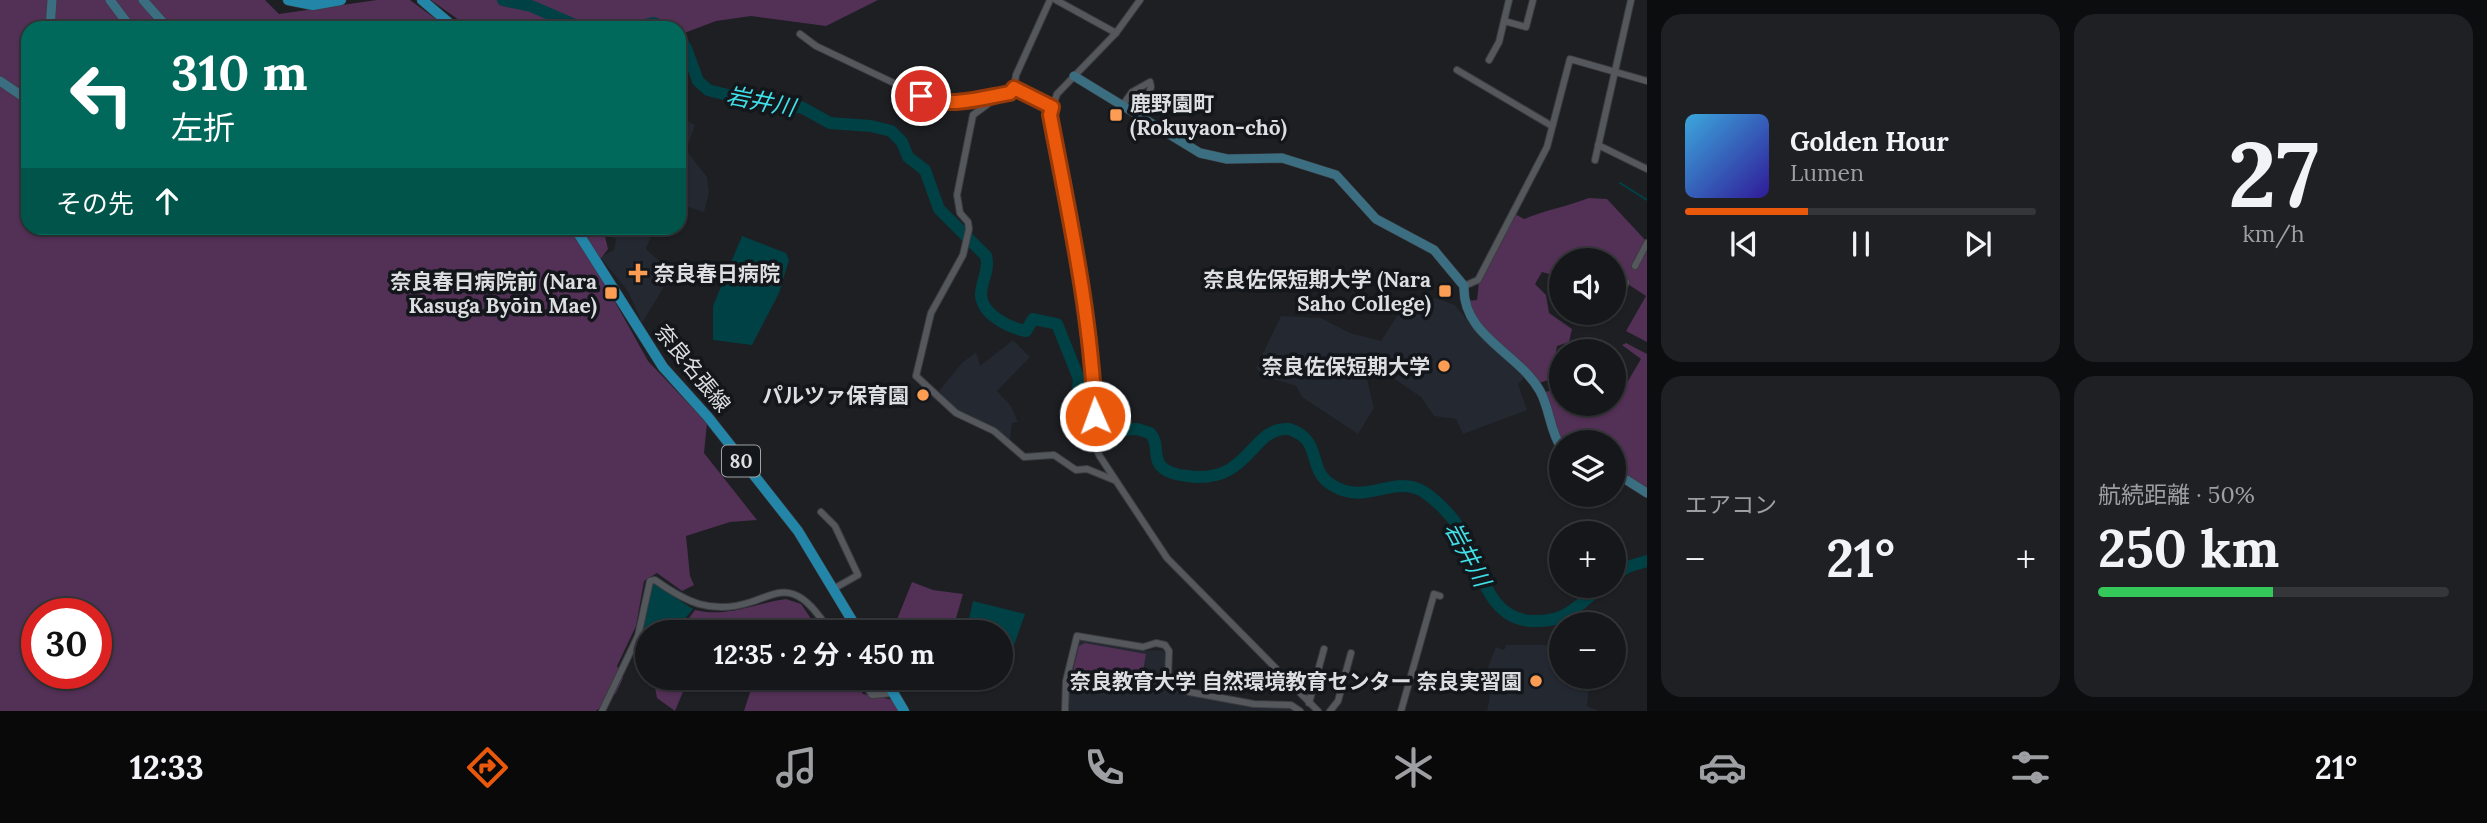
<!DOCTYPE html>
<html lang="ja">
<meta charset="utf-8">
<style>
:root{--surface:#16171a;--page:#1f2023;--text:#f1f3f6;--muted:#9e9fa2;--line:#353639;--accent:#ea580c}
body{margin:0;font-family:Lora,"Noto Sans JP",serif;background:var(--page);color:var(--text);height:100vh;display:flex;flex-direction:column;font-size:26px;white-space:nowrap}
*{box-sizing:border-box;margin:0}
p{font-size:23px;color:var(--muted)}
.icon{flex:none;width:38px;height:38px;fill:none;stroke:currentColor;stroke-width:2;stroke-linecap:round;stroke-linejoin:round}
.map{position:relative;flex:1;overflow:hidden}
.panel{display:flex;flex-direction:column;gap:14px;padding:14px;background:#0c0d0e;width:840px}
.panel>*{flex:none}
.guide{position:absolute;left:21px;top:21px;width:665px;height:214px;border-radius:21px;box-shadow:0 2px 5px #0004,0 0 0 2px var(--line);background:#00695c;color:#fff;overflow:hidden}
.controls{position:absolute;left:1549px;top:248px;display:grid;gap:14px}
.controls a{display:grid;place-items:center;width:77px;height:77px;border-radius:50%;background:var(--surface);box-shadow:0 2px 5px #0004,0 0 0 2px var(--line);font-size:35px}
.speed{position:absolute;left:21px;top:598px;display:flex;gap:14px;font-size:35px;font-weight:700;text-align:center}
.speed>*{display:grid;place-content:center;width:91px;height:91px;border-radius:50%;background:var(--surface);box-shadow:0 2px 5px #0004,0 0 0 2px var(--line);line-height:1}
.speed .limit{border:10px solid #d22;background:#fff;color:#111}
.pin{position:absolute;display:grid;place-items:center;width:60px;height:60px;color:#fff;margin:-30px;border:4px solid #fff;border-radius:50%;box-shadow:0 2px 7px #0007}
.me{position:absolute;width:77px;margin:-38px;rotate:358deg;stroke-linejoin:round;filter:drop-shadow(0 0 5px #0008)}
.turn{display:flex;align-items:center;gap:24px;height:147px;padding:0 35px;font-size:32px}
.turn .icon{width:91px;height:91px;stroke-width:2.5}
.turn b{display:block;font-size:49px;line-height:60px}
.then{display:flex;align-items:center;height:66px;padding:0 35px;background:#0003;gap:14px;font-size:26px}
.big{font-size:52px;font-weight:700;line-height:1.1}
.panel .tile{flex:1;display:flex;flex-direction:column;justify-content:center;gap:10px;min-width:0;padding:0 24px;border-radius:21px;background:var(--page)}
.panel .dial{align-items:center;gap:0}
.dial b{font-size:91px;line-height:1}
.song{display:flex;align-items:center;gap:21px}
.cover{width:84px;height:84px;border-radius:10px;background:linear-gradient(135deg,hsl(200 70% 55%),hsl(250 70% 35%))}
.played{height:7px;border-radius:4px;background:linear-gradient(90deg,var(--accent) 35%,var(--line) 35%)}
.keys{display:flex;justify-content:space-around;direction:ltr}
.heat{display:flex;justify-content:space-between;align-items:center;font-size:38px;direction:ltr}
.charge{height:10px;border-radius:5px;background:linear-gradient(90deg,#34c759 50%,var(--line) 0)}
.panel .tiles{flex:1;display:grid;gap:14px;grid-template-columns:repeat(2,1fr)}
.trip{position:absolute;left:635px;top:620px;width:378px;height:70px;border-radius:35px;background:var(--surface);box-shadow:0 2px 5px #0004,0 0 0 2px var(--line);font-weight:700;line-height:70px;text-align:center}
.dock{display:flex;height:112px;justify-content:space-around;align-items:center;background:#09090a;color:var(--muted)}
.dock .icon{width:49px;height:49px}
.dock .on{color:var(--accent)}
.dock b{font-size:32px;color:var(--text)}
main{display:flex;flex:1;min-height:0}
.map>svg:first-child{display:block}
.built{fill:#232831}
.green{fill:#533056;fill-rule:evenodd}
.water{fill:#004145}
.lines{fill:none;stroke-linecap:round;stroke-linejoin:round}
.stream{stroke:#004145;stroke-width:2}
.river{stroke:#004145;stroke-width:12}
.street-casing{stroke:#3a3c40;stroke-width:8}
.secondary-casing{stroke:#3a3c40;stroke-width:10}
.primary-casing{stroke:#3a3c40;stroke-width:11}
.street{stroke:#54575c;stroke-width:6}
.secondary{stroke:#3c6e82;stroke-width:9}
.primary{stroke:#2386a9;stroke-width:10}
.route-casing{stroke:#983908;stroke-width:18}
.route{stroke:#ea580c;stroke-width:12}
.poi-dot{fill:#fc9d53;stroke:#13161a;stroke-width:2.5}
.labels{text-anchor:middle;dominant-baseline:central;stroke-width:7;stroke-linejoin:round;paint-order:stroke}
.shield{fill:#13161a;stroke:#a0a2a5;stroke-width:2}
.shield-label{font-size:19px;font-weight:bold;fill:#dddee1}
.poi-label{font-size:21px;font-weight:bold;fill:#dddee1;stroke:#13161a;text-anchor:end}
.street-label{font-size:21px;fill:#dddee1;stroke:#13161a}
.water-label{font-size:23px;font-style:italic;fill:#40e0e9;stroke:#13161a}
</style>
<main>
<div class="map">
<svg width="1647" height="711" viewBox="0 0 1647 711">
<rect width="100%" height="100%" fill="#1d1f23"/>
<g class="built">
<polygon points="679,117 695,125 686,150 707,177 709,192 704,212 679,204"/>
<polygon points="605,228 654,228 646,249 660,262 665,285 642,323 628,291 600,257 614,250 616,239 603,234"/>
<polygon points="1435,298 1455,305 1479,335 1525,377 1518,384 1527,410 1463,434 1456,419 1434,416 1421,397 1373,364 1365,371 1374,408 1358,434 1302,397 1296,386 1264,376 1256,368 1281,316 1321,318 1350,333 1381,341 1397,316"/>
<polygon points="1013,340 1030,357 997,391 1011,406 1018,422 1012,423 1010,440 959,413 939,391 962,363 976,352 980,366"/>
<polygon points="1080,639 1144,651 1162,650 1167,654 1166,681 1186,683 1188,694 1204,699 1289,707 1294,711 1067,711 1068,682 1076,642"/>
<polygon points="1506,645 1547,645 1553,652 1561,652 1561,677 1590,677 1587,706 1599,711 1487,711 1491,692 1481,686 1496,647 1504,650"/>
</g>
<g class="green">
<path d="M0 0H265L279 14 377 0H410L448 28H28V228H603L608 249 595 266 648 361 707 423 704 453 757 520 730 522 686 536 690 576 694 585 682 591 657 573 644 581 636 626 617 666 623 678 616 693 596 711H0ZM37 614H96V674H37Z"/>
<polygon points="431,0 878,0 826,26 751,16 716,21 679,35 679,28 470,28"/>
<path d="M1589 198 1607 199 1647 242V342L1626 331 1646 296 1614 275V261H1561V270L1556 276 1542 272 1535 284 1546 295 1549 313 1572 329 1569 342 1557 346 1551 379 1539 383 1468 312 1465 301 1477 300 1479 282 1515 214 1524 219C1545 210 1566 207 1589 198Z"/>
<polygon points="1626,343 1647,354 1647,489 1614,469 1614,443 1561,443 1545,392 1553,390 1561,360 1561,404 1614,404 1614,397 1625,386 1641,359 1622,345"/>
<polygon points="912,582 933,590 963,594 952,632 892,632"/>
<path d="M786 599 801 604 820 632H679L695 610C726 618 756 603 786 599Z"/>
<polygon points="1085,643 1146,654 1140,688 1071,679 1079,646"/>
<polygon points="653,677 689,677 675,711 657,698"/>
<polygon points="755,677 853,677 863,694 894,700 900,711 744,711"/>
</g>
<g class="water">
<polygon points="742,236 786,253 789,260 779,293 752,345 713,340 713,306"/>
<polygon points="654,584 693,609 673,632 648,632 646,662 635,650 642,634 651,585"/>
<polygon points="973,601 1025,614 1000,685 950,677 1001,677 1001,632 966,632"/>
</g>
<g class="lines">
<polyline class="stream" points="1620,183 1647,200"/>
<g class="river">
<polyline points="503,0 531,6 582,28"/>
<polyline points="634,28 653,23 668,28"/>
<path d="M679 37 686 48 698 81 708 90 778 108 801 107 830 123 871 126 891 131 902 142 908 157 925 170 939 209 986 256C990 270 981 281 981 295 982 315 1010 328 1026 331L1033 319 1057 324 1079 379 1077 398 1086 413 1114 430 1137 429 1150 433C1160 443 1152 458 1162 467 1167 473 1179 475 1187 476 1251 485 1250 426 1289 429 1324 440 1306 470 1332 485 1366 507 1394 473 1424 492 1436 500 1450 514 1458 526 1481 560 1484 624 1538 621 1549 621 1559 619 1568 613 1581 605 1591 595 1602 586"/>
<polyline points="1614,576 1627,567 1647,561"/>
</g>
<defs>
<g id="street">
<polyline points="1056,0 1116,33"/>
<polyline points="1140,0 1116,33 1057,94 1050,115 1083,285 1093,368 1094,443 1099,455 1167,558 1318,711"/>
<polyline points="1504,21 1526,27 1533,0"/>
<polyline points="800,34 816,46 936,103 1010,93 1014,88 1016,75 1050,0"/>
<polyline points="1489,60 1499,42 1509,0"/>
<polyline points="1457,70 1552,126"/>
<polyline points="1014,88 1052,107"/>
<polyline points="1000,95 973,115 957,195 960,213 968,222 969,229 963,255 931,313 916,376 956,413 994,431 1024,457 1054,455 1076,470 1087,469 1114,480"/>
<polyline points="1122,106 1132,92 1150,82 1151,87 1142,117"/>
<polyline points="1598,145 1647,169"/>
<polyline points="1595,160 1631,0"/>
<polyline points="1635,266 1647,243"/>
<polyline points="1625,285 1626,282"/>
<polyline points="1464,286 1478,280 1547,147 1570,59 1647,81"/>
<polyline points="821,512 835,526 858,575 835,588"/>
<polyline points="860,677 872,695 893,693"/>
<polyline points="1309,703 1324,649"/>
<path d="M602 711 638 636 650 581 655 580C686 602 711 615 751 602 765 598 778 589 793 594 809 599 821 619 831 632"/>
<polyline points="1065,711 1066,681 1077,636 1143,647 1156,643 1165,645 1169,651 1168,678 1188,680 1189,692 1254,704 1291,705 1300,711"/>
<polyline points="1330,711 1338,701 1351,653"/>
<polyline points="1401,711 1434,594 1440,596"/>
</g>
<g id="secondary">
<polyline points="110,0 131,28"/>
<polyline points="143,0 168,28"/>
<polyline points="50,28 52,0"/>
<path d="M1074 76 1200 153 1227 159 1282 158 1336 175 1376 219 1434 250 1464 286C1462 336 1518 352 1540 391 1550 409 1550 432 1561 447"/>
<polyline points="0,81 28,100"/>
<polyline points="1614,472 1647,493"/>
</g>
<g id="primary">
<polyline points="288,0 313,5 341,0"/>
<polyline points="422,0 455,28"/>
<polyline points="575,228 663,367 708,417 798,531 859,632"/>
<polyline points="884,677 904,711"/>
</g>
</defs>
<use href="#street" class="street-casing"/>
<use href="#secondary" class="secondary-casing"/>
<use href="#primary" class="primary-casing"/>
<use href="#street" class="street"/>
<use href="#secondary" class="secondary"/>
<use href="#primary" class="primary"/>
</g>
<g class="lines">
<defs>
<path id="route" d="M921 96C947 109 981 98 1010 93L1014 88 1052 107 1050 115C1069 215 1091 314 1095 416"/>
</defs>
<use href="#route" class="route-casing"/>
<use href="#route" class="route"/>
</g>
<g class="poi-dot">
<rect x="1109" y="108" width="14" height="14" rx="3.5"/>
<path d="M634.5 262.5h7v7h7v7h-7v7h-7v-7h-7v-7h7z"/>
<rect x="1438" y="284" width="14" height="14" rx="3.5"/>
<rect x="604" y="286" width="14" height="14" rx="3.5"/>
<circle cx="1444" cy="366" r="7"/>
<circle cx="923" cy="395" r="7"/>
<circle cx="1536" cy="681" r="7"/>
</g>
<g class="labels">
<rect class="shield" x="722" y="445.5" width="38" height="31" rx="5"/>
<g class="shield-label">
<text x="741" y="461">80</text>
</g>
<g class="poi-label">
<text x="1130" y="103" text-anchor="start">鹿野園町<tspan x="1130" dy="24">(Rokuyaon-chō)</tspan></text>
<text x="654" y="273" text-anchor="start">奈良春日病院</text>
<text x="1431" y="279">奈良佐保短期大学 (Nara<tspan x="1431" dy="24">Saho College)</tspan></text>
<text x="597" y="281">奈良春日病院前 (Nara<tspan x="597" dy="24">Kasuga Byōin Mae)</tspan></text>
<text x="1430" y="366">奈良佐保短期大学</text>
<text x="909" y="395">パルツァ保育園</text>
<text x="1522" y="681">奈良教育大学 自然環境教育センター 奈良実習園</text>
</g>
<g class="street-label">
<text transform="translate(693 368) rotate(51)">奈良名張線</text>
</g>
<g class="water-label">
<text transform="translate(761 101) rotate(11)">岩井川</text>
<text transform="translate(1468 554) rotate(62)">岩井川</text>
</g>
</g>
</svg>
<div class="controls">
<a><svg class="icon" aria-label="sound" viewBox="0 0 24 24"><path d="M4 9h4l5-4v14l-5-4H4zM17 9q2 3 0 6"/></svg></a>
<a><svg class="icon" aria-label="search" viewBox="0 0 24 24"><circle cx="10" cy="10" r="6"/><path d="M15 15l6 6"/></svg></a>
<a><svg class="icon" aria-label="layers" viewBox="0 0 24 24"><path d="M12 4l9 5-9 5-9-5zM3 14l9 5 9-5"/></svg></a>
<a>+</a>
<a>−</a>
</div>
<div class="speed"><div class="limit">30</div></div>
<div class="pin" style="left:921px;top:96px;background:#d93025"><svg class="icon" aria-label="arrive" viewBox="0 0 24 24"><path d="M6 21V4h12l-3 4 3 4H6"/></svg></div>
<svg class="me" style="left:1095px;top:416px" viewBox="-20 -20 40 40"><circle r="17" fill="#ea580c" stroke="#fff" stroke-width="3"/><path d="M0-11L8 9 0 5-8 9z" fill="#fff"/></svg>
<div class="trip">12:35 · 2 分 · 450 m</div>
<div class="guide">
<div class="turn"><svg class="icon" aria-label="left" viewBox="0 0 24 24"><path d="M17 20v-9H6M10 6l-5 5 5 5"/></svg><div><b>310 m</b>左折</div></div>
<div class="then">その先<svg class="icon" aria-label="ahead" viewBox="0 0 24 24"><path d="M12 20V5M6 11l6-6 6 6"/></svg></div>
</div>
</div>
<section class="panel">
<div class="tiles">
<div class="tile">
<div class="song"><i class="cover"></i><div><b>Golden Hour</b><p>Lumen</p></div></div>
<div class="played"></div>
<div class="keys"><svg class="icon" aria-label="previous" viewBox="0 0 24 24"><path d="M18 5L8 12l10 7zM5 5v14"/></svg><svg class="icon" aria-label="pause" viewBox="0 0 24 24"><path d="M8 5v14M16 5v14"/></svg><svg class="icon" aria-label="next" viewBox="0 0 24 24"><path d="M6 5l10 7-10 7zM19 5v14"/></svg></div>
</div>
<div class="tile dial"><b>27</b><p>km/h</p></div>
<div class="tile"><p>エアコン</p>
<div class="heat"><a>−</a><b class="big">21°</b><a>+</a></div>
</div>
<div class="tile"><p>航続距離 · 50%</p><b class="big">250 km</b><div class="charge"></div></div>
</div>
</section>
</main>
<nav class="dock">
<b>12:33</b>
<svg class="icon on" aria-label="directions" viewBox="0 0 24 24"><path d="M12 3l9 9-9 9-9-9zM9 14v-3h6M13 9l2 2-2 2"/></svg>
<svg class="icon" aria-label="music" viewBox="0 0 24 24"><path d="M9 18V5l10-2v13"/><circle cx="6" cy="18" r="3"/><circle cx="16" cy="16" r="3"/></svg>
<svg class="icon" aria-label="phone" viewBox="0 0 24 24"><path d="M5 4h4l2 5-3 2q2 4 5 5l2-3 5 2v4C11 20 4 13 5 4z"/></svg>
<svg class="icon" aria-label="climate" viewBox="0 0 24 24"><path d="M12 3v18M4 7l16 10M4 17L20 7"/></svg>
<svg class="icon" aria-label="car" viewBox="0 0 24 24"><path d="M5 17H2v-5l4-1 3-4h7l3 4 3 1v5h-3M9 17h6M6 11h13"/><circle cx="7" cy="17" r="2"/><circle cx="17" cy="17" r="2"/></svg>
<svg class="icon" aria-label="filters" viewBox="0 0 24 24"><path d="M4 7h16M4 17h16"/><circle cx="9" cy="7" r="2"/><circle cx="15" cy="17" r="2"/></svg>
<b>21°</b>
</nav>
